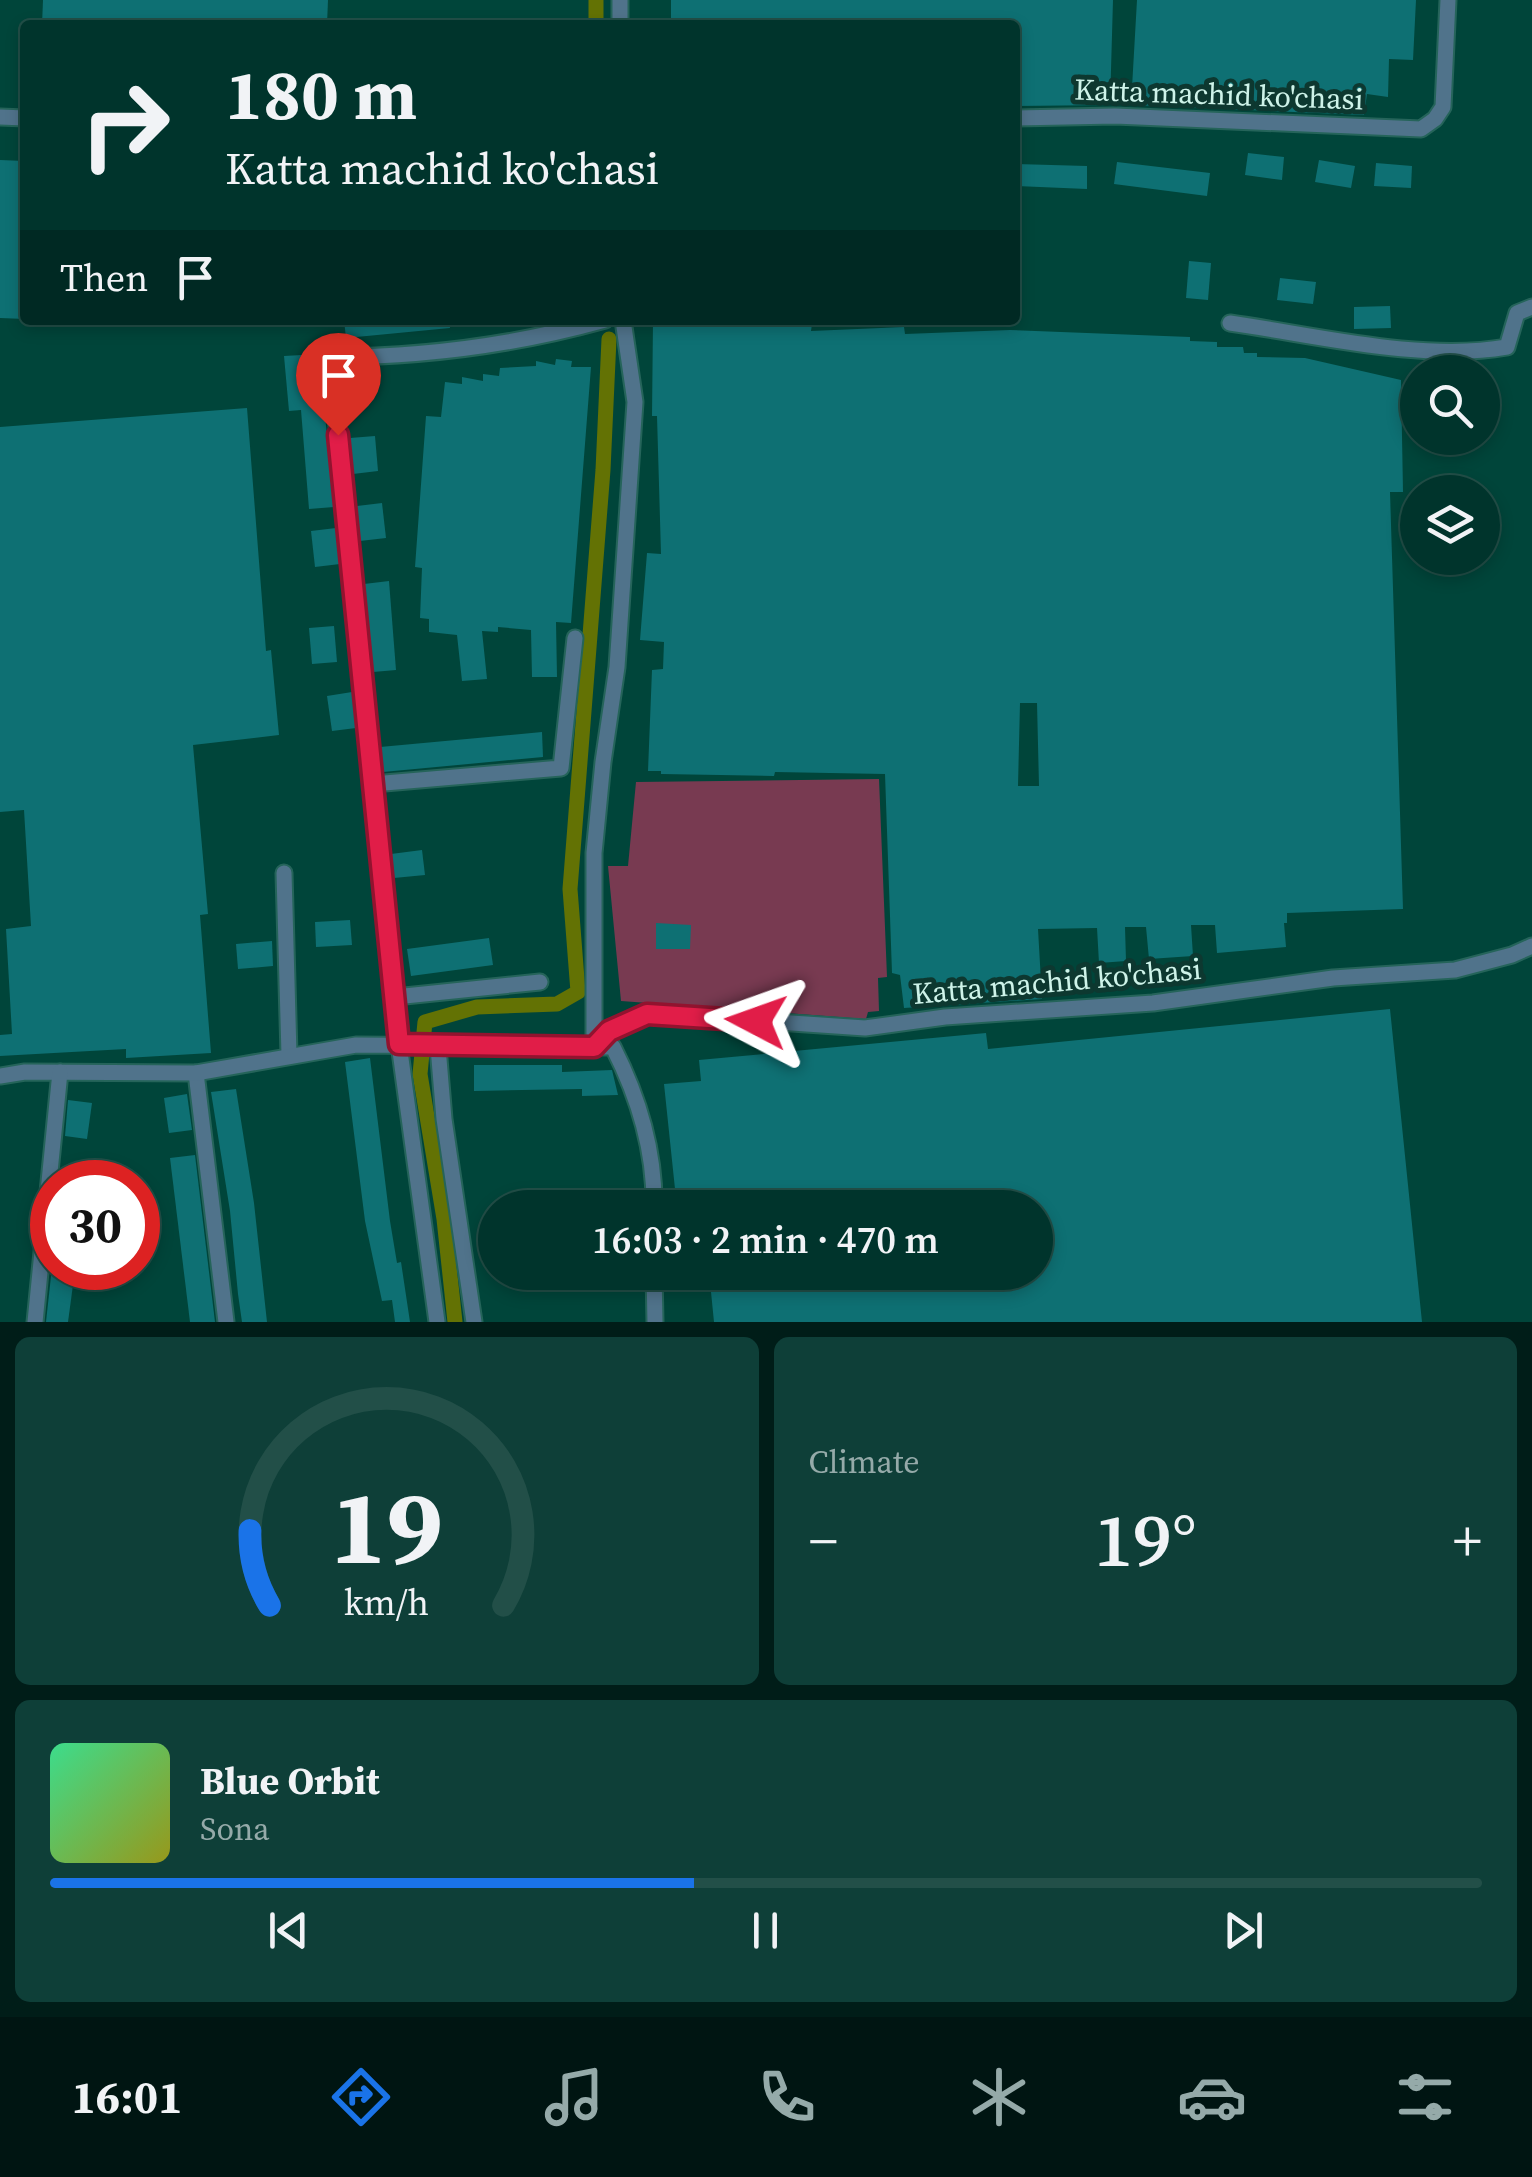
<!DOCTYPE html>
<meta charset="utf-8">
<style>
:root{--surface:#00342c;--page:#0e3f38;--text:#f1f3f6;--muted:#95aaa9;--line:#224f48;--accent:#1a73e8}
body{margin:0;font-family:"Source Serif 4",serif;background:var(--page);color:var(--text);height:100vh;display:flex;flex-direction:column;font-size:38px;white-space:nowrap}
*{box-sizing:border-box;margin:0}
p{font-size:32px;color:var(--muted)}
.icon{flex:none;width:55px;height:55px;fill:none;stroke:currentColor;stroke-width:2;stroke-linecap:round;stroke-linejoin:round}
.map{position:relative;height:1322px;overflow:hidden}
.drawer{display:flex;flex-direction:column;gap:15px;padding:15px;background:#001d18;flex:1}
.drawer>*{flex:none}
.banner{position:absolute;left:20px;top:20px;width:1000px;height:305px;border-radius:10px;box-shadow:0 5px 15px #0003,0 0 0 2px var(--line);background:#00342c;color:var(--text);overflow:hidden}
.buttons{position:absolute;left:1400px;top:355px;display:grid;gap:20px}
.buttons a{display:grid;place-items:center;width:100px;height:100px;border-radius:50%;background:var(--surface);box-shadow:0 5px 15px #0003,0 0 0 2px var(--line);font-size:50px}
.speed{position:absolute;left:30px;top:1160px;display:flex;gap:20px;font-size:50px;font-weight:700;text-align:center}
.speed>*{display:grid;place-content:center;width:130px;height:130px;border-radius:50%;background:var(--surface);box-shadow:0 5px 15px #0003,0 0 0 2px var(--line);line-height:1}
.speed .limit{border:15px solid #d22;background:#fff;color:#111}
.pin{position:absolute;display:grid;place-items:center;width:85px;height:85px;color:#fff;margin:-102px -42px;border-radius:50% 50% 50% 0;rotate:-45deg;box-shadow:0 0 10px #0007}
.pin .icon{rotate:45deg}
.me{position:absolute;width:110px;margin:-55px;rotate:274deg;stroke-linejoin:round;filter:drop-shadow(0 0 8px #0008)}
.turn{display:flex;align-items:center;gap:35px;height:210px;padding:0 40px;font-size:45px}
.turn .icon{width:130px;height:130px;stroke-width:2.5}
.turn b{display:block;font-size:70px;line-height:85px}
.then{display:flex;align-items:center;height:95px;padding:0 40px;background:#0003;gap:20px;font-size:38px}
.big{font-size:75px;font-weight:600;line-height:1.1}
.drawer .widget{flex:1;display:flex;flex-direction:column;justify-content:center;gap:15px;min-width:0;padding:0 35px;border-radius:15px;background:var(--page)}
.drawer .dial{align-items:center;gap:0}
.dial svg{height:260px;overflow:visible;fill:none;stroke:var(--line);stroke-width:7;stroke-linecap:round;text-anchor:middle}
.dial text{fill:var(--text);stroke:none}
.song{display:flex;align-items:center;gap:30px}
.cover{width:120px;height:120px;border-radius:15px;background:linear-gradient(135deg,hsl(150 70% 55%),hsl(60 70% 35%))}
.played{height:10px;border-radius:5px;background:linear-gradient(90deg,var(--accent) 45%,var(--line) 45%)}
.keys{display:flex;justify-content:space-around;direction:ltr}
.heat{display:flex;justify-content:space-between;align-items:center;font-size:55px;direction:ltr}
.drawer .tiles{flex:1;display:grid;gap:15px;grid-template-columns:1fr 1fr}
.widget:last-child{grid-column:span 2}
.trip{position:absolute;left:478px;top:1190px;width:575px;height:100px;border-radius:50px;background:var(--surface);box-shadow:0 5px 15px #0003,0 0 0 2px var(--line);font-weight:600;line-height:100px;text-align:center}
.dock{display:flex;height:160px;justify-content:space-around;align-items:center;background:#001512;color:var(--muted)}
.dock .icon{width:70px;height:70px}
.dock .current{color:var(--accent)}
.dock b{font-size:45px;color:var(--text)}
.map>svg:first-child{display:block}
.green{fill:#783a51}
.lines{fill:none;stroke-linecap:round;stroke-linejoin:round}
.canal{stroke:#637204;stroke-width:15}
.building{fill:#0e7073;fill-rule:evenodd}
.minor-casing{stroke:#25645a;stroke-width:19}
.minor{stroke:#50738b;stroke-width:15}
.route-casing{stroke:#92132f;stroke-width:25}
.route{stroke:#e11d48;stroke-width:18}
.labels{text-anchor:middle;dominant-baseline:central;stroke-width:10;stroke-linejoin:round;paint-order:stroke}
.street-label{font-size:30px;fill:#cef3e9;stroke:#0d3830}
</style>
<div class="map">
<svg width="1532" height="1322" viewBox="0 0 1532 1322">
<rect width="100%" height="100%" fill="#00453a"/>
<polygon class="green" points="879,779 887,977 878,978 879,1011 868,1012 866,1019 621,1001 608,866 628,866 636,782"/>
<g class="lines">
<g class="canal">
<polyline points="596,25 596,0"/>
<polyline points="455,1322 444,1219 420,1074 425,1022 477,1007 557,1004 578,992 570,889 603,470 609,339"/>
</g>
</g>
<g class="building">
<polygon points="43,0 328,0 327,25 42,25"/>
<polygon points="671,0 1113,0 1110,105 1015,106 1015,25 671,25"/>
<polygon points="1137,0 1416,0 1413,60 1389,59 1388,97 1367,94 1364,115 1131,105"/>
<polygon points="1248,153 1284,157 1282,180 1245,175"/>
<polygon points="0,160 25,161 25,319 0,318"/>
<polygon points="1319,160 1355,166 1351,188 1315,182"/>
<polygon points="1117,162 1210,173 1207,196 1114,184"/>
<polygon points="1376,163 1412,166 1411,188 1374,186"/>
<polygon points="1015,164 1087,166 1087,189 1015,186"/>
<polygon points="1189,261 1211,263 1208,300 1186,298"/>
<polygon points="1280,278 1316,282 1313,304 1277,300"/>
<polygon points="1390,306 1391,328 1354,329 1354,307"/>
<polygon points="344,320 449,320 450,328 346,338"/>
<path d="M653 320H756L757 326 812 324 811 331 904 327 905 334 1010 330 1190 337V341L1217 342V347H1243L1244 353H1257V357L1305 358 1401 380 1403 492H1390L1403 909 1287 913V923H1284L1286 947 1217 953 1215 925H1191L1193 956 1149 959 1146 927H1125L1126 961 1099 963 1097 928 1038 929 1042 999 904 1008 900 975 892 973 885 774 775 772 774 776 661 774V771H648L652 670 663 669 664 642 640 640 647 553 661 554 657 416H652ZM1020 703H1037L1039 786H1018Z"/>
<polygon points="319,354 334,507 309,509 301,410 289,411 284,356"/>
<polygon points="556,359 572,361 571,367 591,367 571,623 556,622 557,677 532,677 531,630 498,627 498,632 482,631 487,679 462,681 457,635 429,632 429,619 420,618 422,568 415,567 426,416 441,417 445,382 462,384 462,377 483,381 483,374 499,376 500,368 536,366 536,361 555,365"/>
<polygon points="247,408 266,651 271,650 279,735 193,745 208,914 200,915 211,1053 126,1058 126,1049 0,1056 0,1035 12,1034 6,929 31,926 24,810 0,812 0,427"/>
<polygon points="375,436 378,471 353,474 350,438"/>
<polygon points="382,503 386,538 360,541 357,506"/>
<polygon points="336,528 340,564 315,567 311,531"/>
<polygon points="389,581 396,670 373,672 364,584"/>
<polygon points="334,626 337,662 312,664 309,628"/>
<polygon points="352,692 356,728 332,731 327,696"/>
<polygon points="542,732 543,757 383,772 380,747"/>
<polygon points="422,850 425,875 394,878 391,854"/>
<polygon points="350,920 352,945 316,947 315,922"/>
<polygon points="656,923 691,925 690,949 656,949"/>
<polygon points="489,938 493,965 411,976 407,949"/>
<polygon points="272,941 273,966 238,969 236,944"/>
<polygon points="1390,1009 1422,1322 714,1322 709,1272 1035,1272 1035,1208 677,1208 664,1084 701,1081 699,1060 986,1033 988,1049"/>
<polygon points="370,1058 390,1221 397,1263 401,1262 410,1322 395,1322 392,1300 382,1301 365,1221 345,1062"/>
<polygon points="474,1065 562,1065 562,1072 612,1070 618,1095 582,1096 582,1089 474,1091"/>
<polygon points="236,1089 254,1203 267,1322 242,1322 238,1294 230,1211 211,1092"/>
<polygon points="187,1094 192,1130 169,1133 164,1098"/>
<polygon points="68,1100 92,1103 87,1139 65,1136"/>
<polygon points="195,1155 215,1322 190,1322 170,1158"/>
<polygon points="62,1170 87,1173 86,1182 60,1182"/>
<polygon points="52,1267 75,1270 68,1322 46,1322"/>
</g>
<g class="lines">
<defs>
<g id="minor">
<polyline points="620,25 620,0"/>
<polyline points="0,117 25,118"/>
<polyline points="1015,118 1115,116 1421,129 1435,119 1443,107 1448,0"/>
<path d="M1230 323C1315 335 1422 362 1507 347L1517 313 1532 307"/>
<polyline points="373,784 561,768 575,638"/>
<polyline points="284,873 289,1055"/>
<polyline points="395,997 540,982"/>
<polyline points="438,1047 444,1119 474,1322"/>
<polyline points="594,1047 609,1031 647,1013 865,1028 945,1017 1153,1003 1333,978 1455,970 1512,955 1532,946"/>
<polyline points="594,1047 594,853 603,762 617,667 635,402 623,320"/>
<polyline points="196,1073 226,1322"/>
<path d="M0 1076 25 1072 196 1073 356 1045 613 1047C638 1096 655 1152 654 1208"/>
<polyline points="654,1272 655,1322"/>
<polyline points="35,1322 60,1072"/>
<path d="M437 1322 399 1044 330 357C423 357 515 345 605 320"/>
</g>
</defs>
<use href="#minor" class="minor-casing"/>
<use href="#minor" class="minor"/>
</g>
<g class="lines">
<defs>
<polyline id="route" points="338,435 399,1044 594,1047 609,1031 647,1014 756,1021"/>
</defs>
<use href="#route" class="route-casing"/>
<use href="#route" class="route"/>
</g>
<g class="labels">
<g class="street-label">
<text transform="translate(1219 94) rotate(2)">Katta machid ko'chasi</text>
<text transform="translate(1057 981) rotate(-5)">Katta machid ko'chasi</text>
</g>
</g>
</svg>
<div class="buttons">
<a><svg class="icon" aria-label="search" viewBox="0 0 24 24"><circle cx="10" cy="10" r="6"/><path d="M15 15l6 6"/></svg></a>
<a><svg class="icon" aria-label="layers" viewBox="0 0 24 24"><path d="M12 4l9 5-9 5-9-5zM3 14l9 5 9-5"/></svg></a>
</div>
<div class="speed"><div class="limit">30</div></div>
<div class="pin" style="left:338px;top:435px;background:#d93025"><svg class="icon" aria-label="arrive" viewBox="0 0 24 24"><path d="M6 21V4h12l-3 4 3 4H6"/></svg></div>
<svg class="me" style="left:756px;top:1021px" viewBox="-20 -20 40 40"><path d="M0-17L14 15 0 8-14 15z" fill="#e11d48" stroke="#fff" stroke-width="4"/></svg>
<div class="trip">16:03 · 2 min · 470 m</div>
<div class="banner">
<div class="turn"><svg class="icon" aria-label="right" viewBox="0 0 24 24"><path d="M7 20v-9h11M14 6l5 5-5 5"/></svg><div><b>180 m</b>Katta machid ko'chasi</div></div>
<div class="then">Then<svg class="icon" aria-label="arrive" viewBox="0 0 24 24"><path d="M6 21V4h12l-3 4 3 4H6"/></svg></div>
</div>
</div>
<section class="drawer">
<div class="tiles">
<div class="widget dial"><svg viewBox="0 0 100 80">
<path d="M14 69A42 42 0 1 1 86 69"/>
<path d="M14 69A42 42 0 0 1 8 46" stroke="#1a73e8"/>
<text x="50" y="56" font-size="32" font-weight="700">19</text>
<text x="50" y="72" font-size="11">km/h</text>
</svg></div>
<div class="widget"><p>Climate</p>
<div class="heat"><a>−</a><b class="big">19°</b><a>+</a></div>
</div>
<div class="widget">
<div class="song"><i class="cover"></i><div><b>Blue Orbit</b><p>Sona</p></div></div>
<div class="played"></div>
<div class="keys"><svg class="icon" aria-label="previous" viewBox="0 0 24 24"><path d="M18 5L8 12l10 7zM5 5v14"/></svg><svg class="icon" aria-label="pause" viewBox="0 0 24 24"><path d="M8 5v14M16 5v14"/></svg><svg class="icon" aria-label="next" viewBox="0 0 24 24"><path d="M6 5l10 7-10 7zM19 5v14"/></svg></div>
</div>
</div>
</section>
<nav class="dock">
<b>16:01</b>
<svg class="icon current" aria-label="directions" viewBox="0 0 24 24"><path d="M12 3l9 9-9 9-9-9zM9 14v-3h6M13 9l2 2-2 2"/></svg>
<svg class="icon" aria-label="music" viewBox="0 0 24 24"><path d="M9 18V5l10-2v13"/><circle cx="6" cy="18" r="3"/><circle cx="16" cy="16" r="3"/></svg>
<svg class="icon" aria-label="phone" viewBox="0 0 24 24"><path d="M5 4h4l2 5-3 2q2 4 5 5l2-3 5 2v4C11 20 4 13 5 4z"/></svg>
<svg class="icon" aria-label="climate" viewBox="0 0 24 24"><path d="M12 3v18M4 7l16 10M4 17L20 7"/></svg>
<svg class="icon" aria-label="car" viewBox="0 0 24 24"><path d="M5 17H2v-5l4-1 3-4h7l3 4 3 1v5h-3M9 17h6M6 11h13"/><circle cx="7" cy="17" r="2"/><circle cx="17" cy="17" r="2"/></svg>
<svg class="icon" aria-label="filters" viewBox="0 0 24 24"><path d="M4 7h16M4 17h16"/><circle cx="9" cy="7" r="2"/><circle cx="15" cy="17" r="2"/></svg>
</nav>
